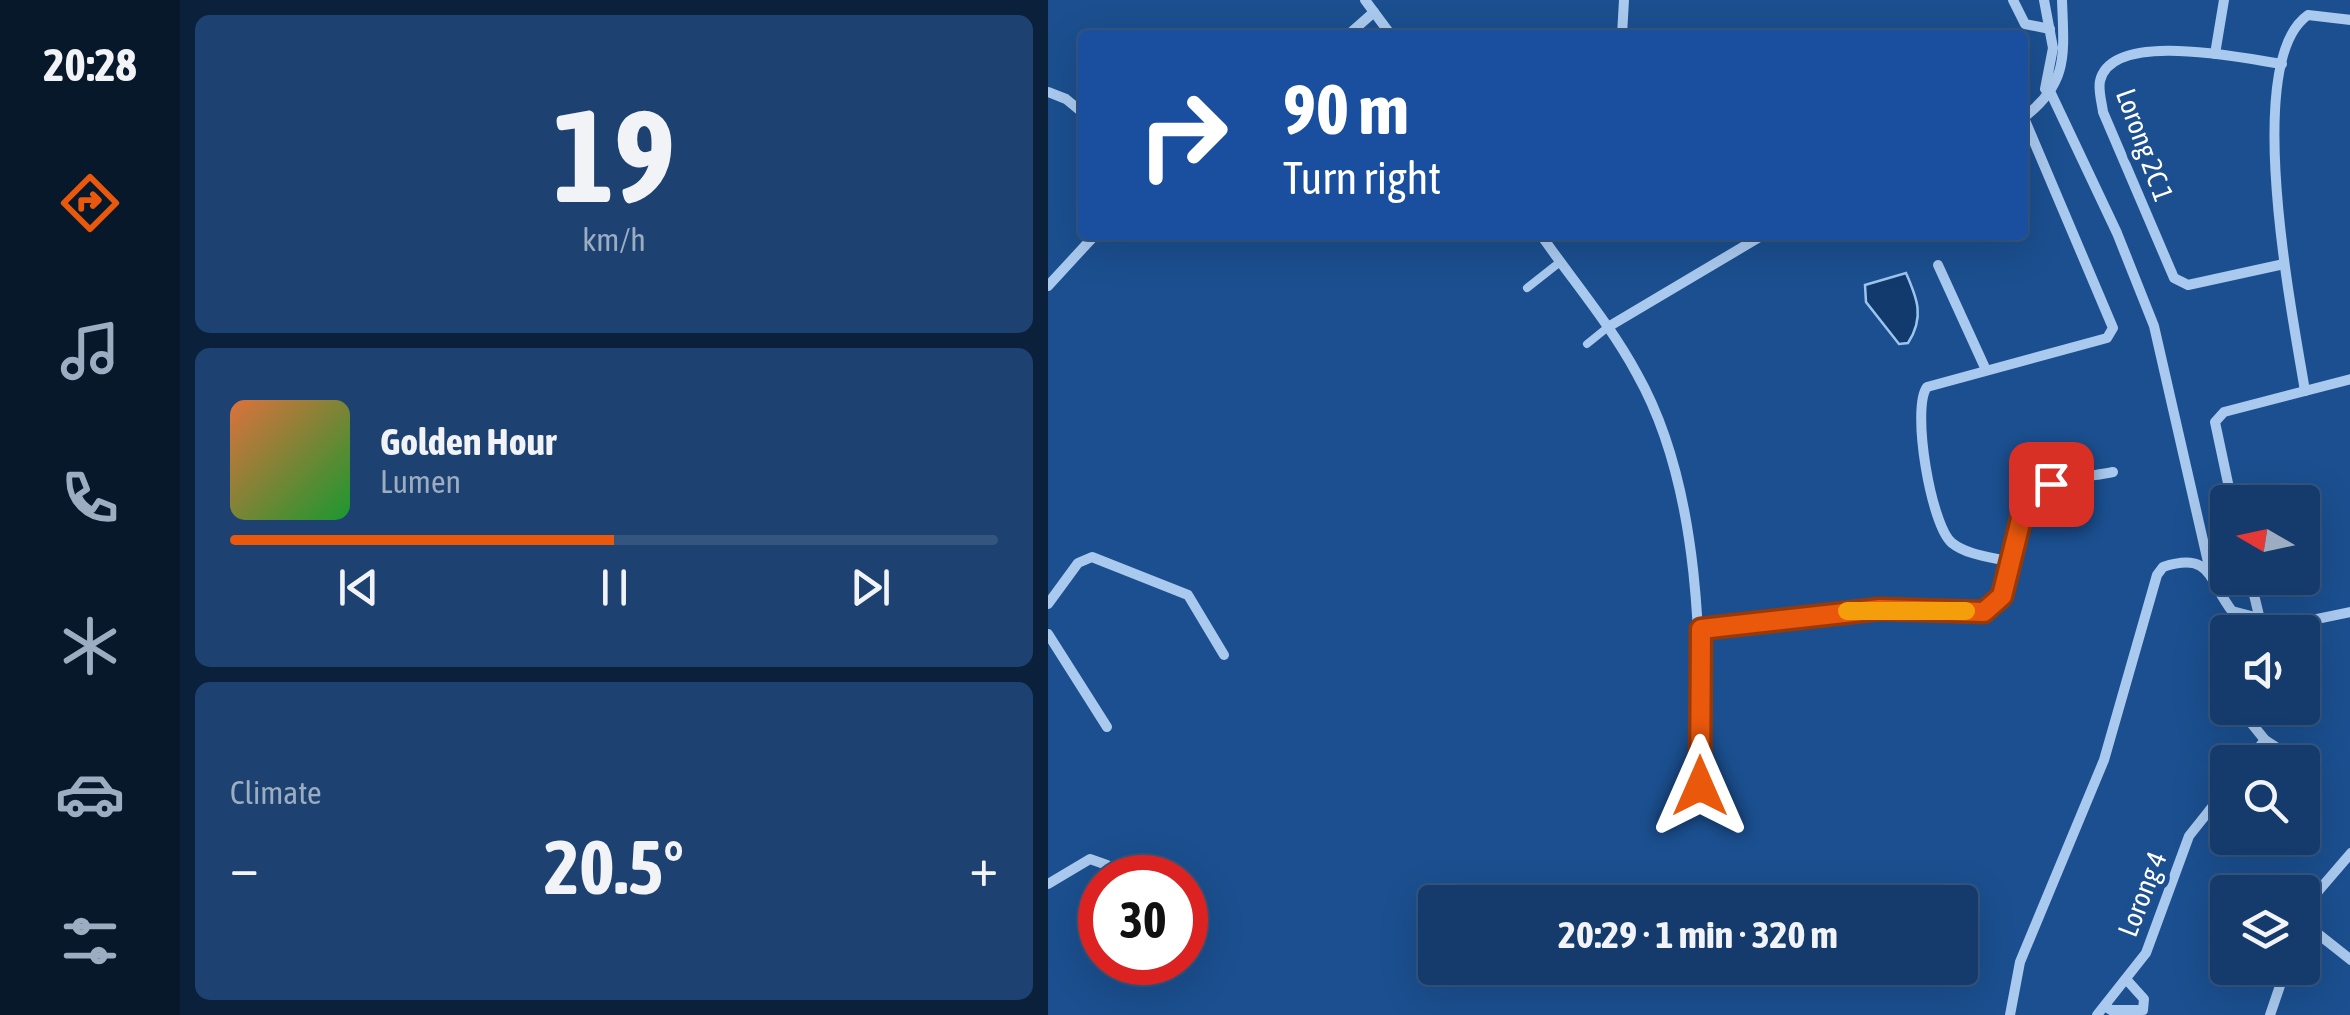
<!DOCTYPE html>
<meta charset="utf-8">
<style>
:root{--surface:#143b6b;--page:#1d4271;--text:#f1f3f6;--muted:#9dadc1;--line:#33557e;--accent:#ea580c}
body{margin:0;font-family:"Asap Condensed",sans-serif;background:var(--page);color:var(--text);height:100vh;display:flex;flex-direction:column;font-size:38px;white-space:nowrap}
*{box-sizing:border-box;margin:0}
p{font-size:32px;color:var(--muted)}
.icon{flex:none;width:55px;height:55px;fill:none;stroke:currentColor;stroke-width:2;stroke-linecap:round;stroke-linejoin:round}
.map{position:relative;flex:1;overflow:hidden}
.sheet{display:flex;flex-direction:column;gap:15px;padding:15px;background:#0b203b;width:868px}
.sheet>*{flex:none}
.hud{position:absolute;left:30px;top:30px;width:950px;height:210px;border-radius:10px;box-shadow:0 10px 40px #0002,0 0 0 2px var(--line);background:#1a4fa0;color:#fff;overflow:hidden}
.needle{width:65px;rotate:279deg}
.tools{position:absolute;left:1162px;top:485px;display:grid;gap:20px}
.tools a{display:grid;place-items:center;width:110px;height:110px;border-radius:10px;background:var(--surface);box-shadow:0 10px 40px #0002,0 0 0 2px var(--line);font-size:50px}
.speed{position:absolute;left:30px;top:855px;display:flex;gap:20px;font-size:50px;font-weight:700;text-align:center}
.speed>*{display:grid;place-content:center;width:130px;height:130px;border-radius:50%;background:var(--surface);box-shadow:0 10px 40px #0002,0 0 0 2px var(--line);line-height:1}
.speed .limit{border:15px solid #d22;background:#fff;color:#111}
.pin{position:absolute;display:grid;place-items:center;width:85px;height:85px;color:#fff;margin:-42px;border-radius:20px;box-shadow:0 5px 15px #0006}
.me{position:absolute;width:110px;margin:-55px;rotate:0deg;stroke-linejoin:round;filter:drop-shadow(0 0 8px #0008)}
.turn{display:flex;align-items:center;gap:35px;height:210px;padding:0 40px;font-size:45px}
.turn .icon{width:130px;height:130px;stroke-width:2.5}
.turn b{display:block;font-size:70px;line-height:85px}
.big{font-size:75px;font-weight:700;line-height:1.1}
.sheet .card{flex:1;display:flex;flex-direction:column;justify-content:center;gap:15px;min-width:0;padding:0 35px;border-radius:15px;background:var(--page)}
.sheet .dial{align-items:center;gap:0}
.dial b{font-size:130px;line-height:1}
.song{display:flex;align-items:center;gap:30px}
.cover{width:120px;height:120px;border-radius:15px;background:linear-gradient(135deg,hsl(20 70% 55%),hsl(130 70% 35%))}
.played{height:10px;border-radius:5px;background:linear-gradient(90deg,var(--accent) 50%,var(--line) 50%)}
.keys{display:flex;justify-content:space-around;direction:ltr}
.heat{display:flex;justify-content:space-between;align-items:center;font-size:55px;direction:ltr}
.trip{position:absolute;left:370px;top:885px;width:560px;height:100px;border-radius:10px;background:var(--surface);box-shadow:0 10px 40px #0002,0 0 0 2px var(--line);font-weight:700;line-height:100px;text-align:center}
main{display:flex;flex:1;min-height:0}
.menu{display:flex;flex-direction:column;width:180px;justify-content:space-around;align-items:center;background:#08182b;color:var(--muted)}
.menu .icon{width:70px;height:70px}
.menu .current{color:var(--accent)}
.menu b{font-size:45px;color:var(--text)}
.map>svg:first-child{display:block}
.water{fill:#123a6d;stroke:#9cc4f0;stroke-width:2.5}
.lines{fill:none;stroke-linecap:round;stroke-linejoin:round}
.lane{stroke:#a9c9ee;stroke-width:8}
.street{stroke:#a9c9ee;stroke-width:10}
.route-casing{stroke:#983908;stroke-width:25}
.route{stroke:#ea580c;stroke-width:18}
.slow{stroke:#f59e0b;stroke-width:18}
.labels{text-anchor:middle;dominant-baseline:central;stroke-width:10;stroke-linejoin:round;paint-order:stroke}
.street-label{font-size:28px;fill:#fff;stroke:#1b4f8f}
</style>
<main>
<nav class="menu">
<b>20:28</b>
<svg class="icon current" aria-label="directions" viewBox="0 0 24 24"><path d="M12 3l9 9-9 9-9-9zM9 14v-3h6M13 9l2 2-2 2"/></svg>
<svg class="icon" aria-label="music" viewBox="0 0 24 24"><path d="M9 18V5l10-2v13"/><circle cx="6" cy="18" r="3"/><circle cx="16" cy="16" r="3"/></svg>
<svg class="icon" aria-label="phone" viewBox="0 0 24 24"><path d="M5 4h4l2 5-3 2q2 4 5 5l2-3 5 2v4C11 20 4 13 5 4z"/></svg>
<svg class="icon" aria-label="climate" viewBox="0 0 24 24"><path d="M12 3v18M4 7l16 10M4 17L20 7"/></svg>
<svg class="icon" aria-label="car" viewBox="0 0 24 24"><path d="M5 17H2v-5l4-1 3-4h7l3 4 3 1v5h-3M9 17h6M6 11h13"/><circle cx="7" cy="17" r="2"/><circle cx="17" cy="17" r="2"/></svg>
<svg class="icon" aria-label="filters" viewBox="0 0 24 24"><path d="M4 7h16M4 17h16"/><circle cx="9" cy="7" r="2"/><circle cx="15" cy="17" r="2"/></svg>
</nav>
<section class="sheet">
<div class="card dial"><b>19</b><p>km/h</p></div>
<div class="card">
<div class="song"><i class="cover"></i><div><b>Golden Hour</b><p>Lumen</p></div></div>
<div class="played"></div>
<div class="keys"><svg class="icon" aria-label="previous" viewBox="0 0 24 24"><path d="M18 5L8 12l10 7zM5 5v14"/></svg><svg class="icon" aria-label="pause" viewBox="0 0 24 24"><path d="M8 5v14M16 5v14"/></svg><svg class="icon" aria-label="next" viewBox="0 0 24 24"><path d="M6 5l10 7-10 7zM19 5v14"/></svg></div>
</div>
<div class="card"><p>Climate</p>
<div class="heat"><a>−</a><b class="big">20.5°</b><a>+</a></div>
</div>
</section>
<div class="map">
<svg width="1303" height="1015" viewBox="0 0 1303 1015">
<rect width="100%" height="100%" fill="#1b4f8f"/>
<path class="water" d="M858 273C869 298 877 317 860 343L851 344 818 302 817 285Z"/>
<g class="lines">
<g class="lane">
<polyline points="479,288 512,262"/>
<polyline points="539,344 560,327"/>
</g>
<g class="street">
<polyline points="317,0 343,35"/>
<polyline points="965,0 977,24 1002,29"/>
<polyline points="996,0 1005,48 997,89"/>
<polyline points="300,35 326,12"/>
<polyline points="574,35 576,0"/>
<polyline points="1167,54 1176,0"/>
<path d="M1234 64C1198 59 1064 29 1052 81 1050 91 1054 103 1055 112L1126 278 1140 285 1236 264"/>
<polyline points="999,85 1069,233 1106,326 1162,571"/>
<polyline points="0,92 18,99 35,113"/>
<path d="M975 118C1021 83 1016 55 1014 0"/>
<path d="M493 235C525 281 562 324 589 374 655 491 653 655 652 786"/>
<polyline points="890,265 938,370"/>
<polyline points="0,286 47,235"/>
<polyline points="560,327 715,235"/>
<path d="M1257 391C1245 317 1193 61 1260 15L1303 20"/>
<polyline points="1184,502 1167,422 1176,412 1303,379"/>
<path d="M963 562C943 557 919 555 904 543 883 526 863 408 879 387L1059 338 1065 328 976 118"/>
<polyline points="1202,578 1213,624"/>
<polyline points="0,604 30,563 44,557 140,595 176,655"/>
<path d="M653 629 832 609 935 612 954 596 977 503C995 478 1036 478 1065 472"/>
<polyline points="1215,630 1303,612"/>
<polyline points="0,634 59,727"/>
<polyline points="1191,708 1217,740 1237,753"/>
<polyline points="1199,762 1217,740"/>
<polyline points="0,884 42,859 59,865 67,878"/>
<polyline points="1255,920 1266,896 1303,853"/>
<polyline points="1255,922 1303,960"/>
<polyline points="1057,1006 1063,1010 1095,1010 1096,999 1078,979"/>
<path d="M962 1015 972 962 1056 760 1109 575 1115 567C1164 551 1160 580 1184 611L1211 618"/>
<polyline points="1049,1015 1098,953 1141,836 1180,787"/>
<polyline points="1222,1015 1238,968"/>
</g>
</g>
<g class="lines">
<defs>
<polyline id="route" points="652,786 653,629 832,609 936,612 954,596 977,503 984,493 1003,484"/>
</defs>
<use href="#route" class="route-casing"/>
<use href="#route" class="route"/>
<polyline class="slow" points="799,611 918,611"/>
</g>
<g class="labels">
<g class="street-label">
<text transform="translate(1097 145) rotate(70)">Lorong 2C 1</text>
<text transform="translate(1094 894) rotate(-69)">Lorong 4</text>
</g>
</g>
</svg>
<div class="tools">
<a><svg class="needle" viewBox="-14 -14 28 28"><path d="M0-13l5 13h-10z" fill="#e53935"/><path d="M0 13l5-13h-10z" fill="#9dadc1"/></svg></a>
<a><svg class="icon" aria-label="sound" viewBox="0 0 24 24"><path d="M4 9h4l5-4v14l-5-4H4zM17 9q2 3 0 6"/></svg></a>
<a><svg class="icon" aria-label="search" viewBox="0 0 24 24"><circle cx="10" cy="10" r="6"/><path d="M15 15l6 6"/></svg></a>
<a><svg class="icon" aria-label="layers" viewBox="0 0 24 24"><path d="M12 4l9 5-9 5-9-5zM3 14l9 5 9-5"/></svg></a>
</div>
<div class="speed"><div class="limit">30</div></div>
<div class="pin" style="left:1003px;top:484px;background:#d93025"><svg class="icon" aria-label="arrive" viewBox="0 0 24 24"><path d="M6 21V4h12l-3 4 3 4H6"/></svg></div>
<svg class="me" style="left:652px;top:786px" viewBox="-20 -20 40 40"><path d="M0-17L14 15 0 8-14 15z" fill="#ea580c" stroke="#fff" stroke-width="4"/></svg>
<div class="trip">20:29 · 1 min · 320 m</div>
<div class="hud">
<div class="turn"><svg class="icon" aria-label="right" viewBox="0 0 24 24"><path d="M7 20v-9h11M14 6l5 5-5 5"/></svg><div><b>90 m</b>Turn right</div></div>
</div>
</div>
</main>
